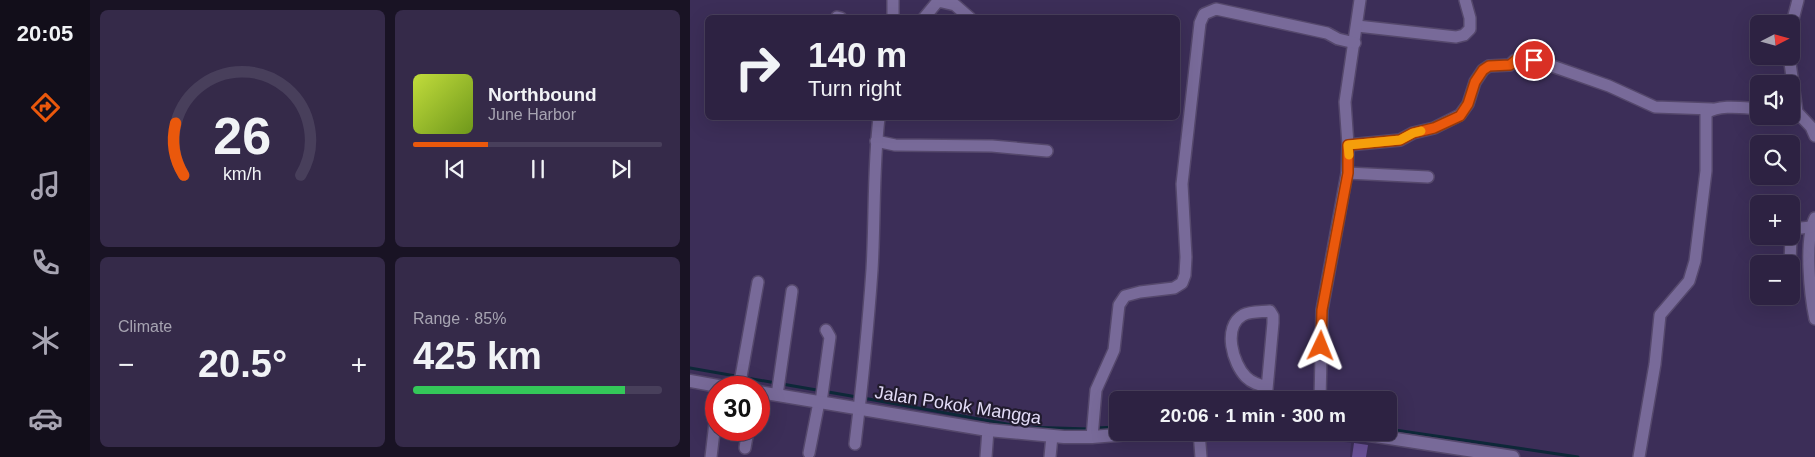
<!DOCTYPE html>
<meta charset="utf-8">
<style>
:root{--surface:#2d2242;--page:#352a49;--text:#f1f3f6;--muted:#a7a4b2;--line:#483f5b;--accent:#ea580c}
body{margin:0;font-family:Helvetica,sans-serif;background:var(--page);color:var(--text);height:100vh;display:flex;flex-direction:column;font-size:19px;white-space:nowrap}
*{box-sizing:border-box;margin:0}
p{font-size:16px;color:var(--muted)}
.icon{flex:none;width:28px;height:28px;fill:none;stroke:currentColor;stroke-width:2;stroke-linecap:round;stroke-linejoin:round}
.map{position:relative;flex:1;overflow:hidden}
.side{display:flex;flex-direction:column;gap:10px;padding:10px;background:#191324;width:600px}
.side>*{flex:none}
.guide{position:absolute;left:15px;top:15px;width:475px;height:105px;border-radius:8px;box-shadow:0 5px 20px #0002,0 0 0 1px var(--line);background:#2d2242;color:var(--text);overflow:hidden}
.needle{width:32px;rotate:84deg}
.controls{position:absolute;left:1060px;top:15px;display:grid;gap:10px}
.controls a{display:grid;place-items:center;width:50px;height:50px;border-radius:8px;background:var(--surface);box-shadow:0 5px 20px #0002,0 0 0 1px var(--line);font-size:25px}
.speed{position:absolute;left:15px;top:376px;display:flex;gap:10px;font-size:25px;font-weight:700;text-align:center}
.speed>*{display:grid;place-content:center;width:65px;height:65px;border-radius:50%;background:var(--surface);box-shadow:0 5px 20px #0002,0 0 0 1px var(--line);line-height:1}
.speed .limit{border:8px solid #d22;background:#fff;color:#111}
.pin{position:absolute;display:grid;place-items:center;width:42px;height:42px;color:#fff;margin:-21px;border:2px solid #fff;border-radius:50%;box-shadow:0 1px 5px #0007}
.me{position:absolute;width:55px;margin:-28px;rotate:2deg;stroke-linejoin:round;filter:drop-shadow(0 0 4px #0008)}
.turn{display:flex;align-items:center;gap:18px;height:105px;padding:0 20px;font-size:22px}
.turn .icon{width:65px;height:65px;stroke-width:2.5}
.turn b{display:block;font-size:35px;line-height:42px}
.big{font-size:38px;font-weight:700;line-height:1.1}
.side .card{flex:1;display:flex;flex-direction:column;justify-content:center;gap:8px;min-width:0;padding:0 18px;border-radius:8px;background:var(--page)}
.side .dial{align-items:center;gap:0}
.dial svg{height:130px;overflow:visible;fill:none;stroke:var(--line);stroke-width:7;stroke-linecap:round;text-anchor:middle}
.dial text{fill:var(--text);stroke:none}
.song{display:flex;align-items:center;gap:15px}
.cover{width:60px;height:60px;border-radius:8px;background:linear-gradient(135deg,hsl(70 70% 55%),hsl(80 70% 35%))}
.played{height:5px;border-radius:2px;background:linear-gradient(90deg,var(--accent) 30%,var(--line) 30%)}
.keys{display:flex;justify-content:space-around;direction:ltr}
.heat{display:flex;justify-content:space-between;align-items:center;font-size:28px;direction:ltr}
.charge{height:8px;border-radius:4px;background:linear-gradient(90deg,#34c759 85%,var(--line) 0)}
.side .tiles{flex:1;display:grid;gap:10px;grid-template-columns:repeat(2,1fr)}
.trip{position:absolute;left:419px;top:391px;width:288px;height:50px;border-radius:8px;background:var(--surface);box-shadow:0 5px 20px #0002,0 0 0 1px var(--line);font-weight:700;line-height:50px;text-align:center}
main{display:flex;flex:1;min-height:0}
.tabs{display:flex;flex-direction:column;width:90px;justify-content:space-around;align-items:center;background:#120e1a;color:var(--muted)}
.tabs .icon{width:35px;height:35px}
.tabs .current{color:var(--accent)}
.tabs b{font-size:22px;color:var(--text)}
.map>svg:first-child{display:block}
.built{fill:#463666}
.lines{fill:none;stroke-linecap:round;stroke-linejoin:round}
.stream{stroke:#0d2838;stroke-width:3}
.building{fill:#695197}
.minor-casing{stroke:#55486c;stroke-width:14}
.secondary-casing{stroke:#55486c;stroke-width:15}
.minor{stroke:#786a99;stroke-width:11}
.secondary{stroke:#786a99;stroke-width:12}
.route-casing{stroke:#983908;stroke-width:12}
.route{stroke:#ea580c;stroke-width:9}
.slow{stroke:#f59e0b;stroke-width:9}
.labels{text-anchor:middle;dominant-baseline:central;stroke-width:4.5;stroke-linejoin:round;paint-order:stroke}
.street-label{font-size:18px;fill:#e2dbf6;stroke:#211b2e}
</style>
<main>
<nav class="tabs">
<b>20:05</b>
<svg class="icon current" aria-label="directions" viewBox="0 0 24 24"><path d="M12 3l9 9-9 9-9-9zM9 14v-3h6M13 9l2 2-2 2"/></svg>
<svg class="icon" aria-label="music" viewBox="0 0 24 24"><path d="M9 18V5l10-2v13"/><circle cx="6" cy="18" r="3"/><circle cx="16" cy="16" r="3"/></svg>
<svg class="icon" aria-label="phone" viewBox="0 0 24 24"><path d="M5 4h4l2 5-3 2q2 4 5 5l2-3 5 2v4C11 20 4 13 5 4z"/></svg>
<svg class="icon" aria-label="climate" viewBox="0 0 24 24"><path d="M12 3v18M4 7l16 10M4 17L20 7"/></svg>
<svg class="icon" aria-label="car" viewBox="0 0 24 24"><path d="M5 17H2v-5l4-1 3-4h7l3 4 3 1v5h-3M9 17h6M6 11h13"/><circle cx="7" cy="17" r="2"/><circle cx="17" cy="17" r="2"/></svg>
</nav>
<section class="side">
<div class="tiles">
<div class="card dial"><svg viewBox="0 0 100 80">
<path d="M14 69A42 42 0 1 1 86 69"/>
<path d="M14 69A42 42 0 0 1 9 37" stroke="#ea580c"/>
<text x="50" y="56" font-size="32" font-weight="700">26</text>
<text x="50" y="72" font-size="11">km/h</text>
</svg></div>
<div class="card">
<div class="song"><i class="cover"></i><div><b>Northbound</b><p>June Harbor</p></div></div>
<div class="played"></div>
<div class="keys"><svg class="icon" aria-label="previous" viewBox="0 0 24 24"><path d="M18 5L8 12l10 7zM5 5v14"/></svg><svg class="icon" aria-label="pause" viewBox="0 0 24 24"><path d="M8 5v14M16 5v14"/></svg><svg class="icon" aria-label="next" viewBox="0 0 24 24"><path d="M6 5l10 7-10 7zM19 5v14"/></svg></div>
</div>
<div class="card"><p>Climate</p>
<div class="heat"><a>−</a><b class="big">20.5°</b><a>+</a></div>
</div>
<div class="card"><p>Range · 85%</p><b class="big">425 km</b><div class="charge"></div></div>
</div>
</section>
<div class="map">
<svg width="1125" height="457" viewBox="0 0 1125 457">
<rect width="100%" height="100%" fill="#3c2e58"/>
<polygon class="built" points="598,433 661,443 660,457 512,457 512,435"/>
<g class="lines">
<g class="stream">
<polyline points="0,368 86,383"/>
<polyline points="92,384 167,397"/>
<polyline points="173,398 334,427 399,429"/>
<polyline points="406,428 428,427"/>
<polyline points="698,429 888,457"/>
</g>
</g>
<polygon class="building" points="664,443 678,445 676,457 662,457"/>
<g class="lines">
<defs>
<g id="minor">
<polyline points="147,17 151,18"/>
<polyline points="203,18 203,0"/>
<polyline points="234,18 248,1 265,5 280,18"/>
<polyline points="667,26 766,37 774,35 780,29 780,18 775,0"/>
<polyline points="1101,27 1108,0"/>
<polyline points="1099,56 1107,112 1121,127 1125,136"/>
<polyline points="186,141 205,145 302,146 357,151"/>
<polyline points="658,145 710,140 723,133 744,128 770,115 778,104 785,82 793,70 799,66 820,65 825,60 844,60 862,66 919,86 965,107 1022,109"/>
<polyline points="657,173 738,177"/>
<path d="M1125 218C1114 240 1120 295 1125 319"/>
<polyline points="1101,231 1101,229 1121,227"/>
<polyline points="1100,264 1101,236"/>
<polyline points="1066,268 1069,268"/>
<polyline points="49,388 68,282"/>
<polyline points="87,395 102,291"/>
<path d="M576 400 583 323V316L580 311C571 312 561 311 553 315 532 327 543 364 556 377 562 383 569 385 577 387"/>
<polyline points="630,400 632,310 657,173 658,145 655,102 670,0"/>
<polyline points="131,402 140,337 136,330"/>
<polyline points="509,432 511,457"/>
<polyline points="402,437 406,390 424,350 429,305 435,296 450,292 484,288 492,283 495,275 496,257 492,184 510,23 514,14 526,9 637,33 648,39 665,43"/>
<path d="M165 444C172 386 178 328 182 270 185 219 183 168 189 118"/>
<polyline points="55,448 58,430"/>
<polyline points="119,453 129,402"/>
<polyline points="21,457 26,414"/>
<polyline points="296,457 298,430"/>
<polyline points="360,457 362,436"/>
<path d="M949 457 965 364 970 315 999 281 1005 261 1016 171V113C1030 104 1053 108 1069 109"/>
</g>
<g id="secondary">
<polyline points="0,381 39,388"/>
<polyline points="69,392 298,430 374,437 402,437 463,432"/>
<polyline points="660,432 823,457"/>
</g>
</defs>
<use href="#minor" class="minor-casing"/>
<use href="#secondary" class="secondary-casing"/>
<use href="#minor" class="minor"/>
<use href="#secondary" class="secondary"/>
</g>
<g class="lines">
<defs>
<polyline id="route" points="631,346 632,310 658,173 658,145 710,140 723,133 744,128 770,116 778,104 785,82 793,70 799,66 820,65 826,60 844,60"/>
</defs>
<use href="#route" class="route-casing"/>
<use href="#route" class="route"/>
<polyline class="slow" points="659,155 658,145 710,140 723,133 731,131"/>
</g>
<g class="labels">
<g class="street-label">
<text transform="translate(268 405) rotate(9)">Jalan Pokok Mangga</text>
</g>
</g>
</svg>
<div class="controls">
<a><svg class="needle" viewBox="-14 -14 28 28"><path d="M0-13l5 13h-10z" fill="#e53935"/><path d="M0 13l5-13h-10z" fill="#a7a4b2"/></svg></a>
<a><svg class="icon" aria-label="sound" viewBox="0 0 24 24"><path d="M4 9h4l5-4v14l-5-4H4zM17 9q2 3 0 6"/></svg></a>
<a><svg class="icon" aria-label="search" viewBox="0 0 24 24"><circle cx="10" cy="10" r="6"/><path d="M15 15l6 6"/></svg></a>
<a>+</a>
<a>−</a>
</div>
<div class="speed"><div class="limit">30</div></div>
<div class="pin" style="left:844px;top:60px;background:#d93025"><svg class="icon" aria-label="arrive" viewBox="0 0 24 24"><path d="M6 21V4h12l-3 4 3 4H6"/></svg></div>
<svg class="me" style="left:631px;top:346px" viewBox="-20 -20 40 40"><path d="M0-17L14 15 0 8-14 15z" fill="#ea580c" stroke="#fff" stroke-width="4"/></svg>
<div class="trip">20:06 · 1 min · 300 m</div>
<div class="guide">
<div class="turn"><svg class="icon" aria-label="right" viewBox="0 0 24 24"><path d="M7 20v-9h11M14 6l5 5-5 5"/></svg><div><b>140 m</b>Turn right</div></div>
</div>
</div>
</main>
